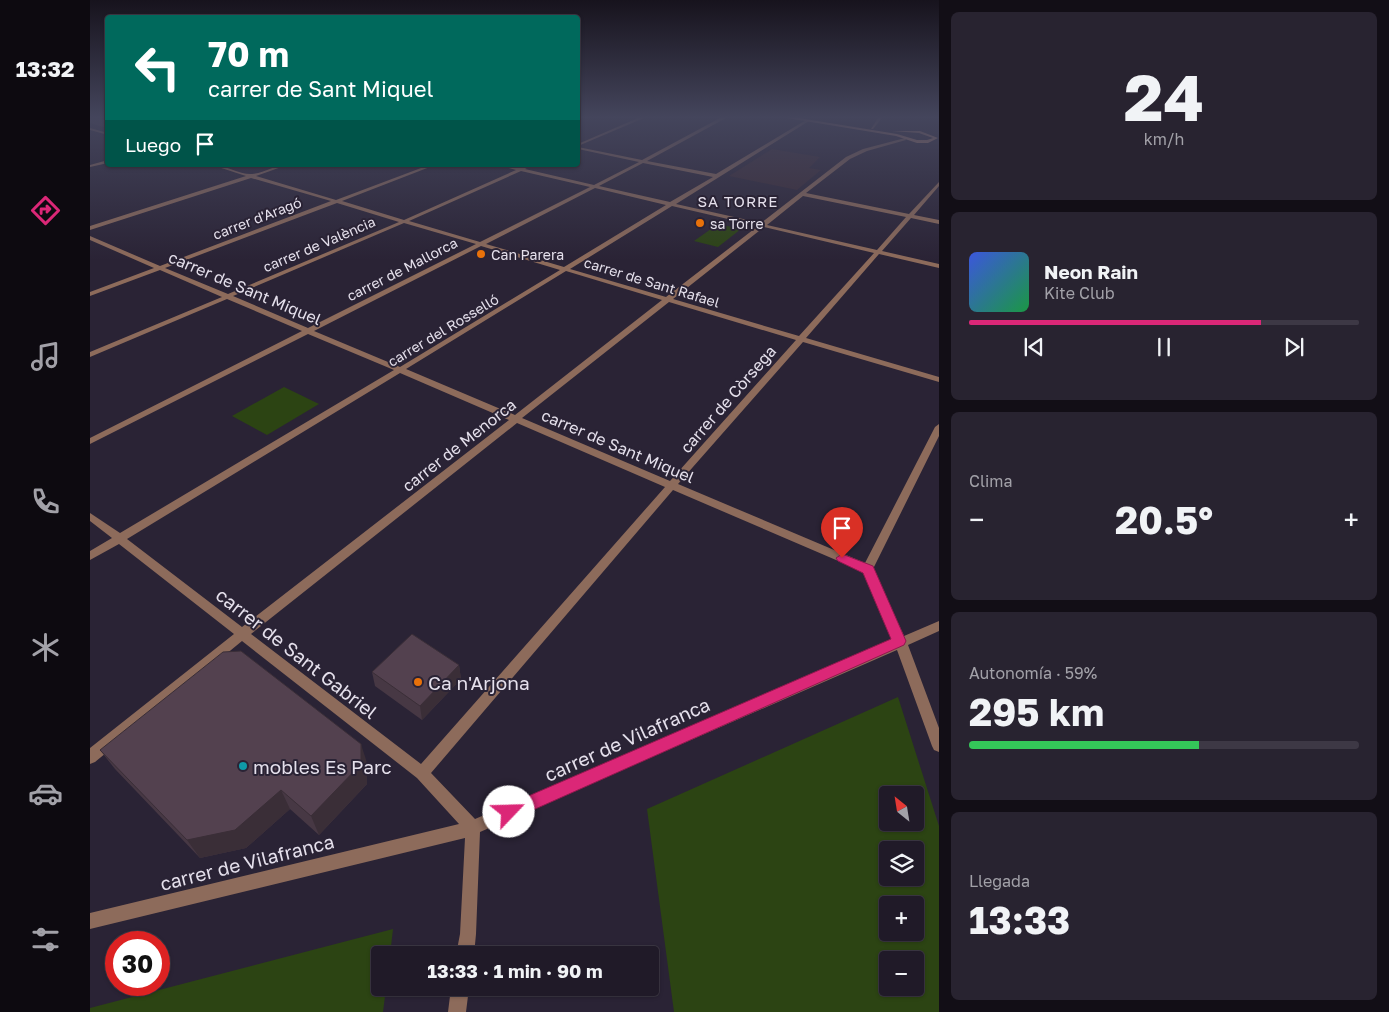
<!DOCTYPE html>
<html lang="es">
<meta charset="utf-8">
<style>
:root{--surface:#201a28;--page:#282330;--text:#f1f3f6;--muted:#a2a1a8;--line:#3d3845;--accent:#db2777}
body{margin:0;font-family:"Golos Text",sans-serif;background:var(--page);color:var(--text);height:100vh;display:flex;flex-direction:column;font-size:19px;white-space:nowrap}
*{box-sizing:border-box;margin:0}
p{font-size:16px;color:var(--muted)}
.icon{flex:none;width:28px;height:28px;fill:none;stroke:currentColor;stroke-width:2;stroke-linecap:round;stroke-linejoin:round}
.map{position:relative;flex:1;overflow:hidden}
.panel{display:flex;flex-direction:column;gap:12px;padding:12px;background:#120e16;width:450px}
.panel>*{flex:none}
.hud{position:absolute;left:15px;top:15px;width:475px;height:152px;border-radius:5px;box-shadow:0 1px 4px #0004,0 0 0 1px var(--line);background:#00695c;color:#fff;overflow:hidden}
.needle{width:32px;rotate:330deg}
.controls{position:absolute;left:789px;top:786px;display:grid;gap:10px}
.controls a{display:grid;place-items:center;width:45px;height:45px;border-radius:5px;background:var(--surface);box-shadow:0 1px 4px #0004,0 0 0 1px var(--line);font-size:25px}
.speed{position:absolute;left:15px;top:931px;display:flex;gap:10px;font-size:25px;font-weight:700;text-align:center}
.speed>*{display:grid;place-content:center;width:65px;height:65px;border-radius:50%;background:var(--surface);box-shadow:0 1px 4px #0004,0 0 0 1px var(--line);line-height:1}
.speed .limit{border:8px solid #d22;background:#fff;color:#111}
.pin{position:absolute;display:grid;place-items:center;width:42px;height:42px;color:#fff;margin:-51px -21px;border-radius:50% 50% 50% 0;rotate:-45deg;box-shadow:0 0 5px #0007}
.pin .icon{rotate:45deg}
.me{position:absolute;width:55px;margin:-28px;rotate:66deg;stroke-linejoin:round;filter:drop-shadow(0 0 4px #0008)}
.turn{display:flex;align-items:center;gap:18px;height:105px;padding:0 20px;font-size:22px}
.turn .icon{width:65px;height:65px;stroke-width:2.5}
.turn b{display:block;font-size:35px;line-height:42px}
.then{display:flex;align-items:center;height:48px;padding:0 20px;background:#0003;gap:10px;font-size:19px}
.big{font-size:38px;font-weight:700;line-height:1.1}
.panel .widget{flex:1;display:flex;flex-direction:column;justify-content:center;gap:8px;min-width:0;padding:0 18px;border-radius:8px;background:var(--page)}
.panel .dial{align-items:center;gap:0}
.dial b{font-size:65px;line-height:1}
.song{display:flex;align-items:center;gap:15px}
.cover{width:60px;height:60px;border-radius:8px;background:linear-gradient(135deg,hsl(230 70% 55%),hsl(140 70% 35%))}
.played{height:5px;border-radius:2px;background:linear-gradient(90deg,var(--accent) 75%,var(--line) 75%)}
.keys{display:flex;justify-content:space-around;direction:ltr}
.heat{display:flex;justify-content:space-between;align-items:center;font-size:28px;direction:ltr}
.charge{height:8px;border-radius:4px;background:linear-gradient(90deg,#34c759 59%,var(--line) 0)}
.trip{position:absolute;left:281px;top:946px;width:288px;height:50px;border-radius:5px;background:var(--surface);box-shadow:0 1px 4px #0004,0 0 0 1px var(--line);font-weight:700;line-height:50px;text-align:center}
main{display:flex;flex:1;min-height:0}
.tabs{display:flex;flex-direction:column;width:90px;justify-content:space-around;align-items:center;background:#0d0a10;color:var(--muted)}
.tabs .icon{width:35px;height:35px}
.tabs .selected{color:var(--accent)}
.tabs b{font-size:22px;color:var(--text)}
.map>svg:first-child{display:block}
.education{fill:#392934}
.green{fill:#2c4413;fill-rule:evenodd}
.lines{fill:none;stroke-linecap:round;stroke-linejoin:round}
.minor{fill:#8d6b5b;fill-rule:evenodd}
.secondary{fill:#c79077;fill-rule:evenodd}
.wall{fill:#473844}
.shaded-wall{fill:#3a2e37}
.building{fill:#53414f;stroke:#3a2e37}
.route{fill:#db2777;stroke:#8e194d}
.food-dot{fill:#e8710a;stroke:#2a2335;stroke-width:2}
.culture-dot{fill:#0f9aa8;stroke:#2a2335;stroke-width:2}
.labels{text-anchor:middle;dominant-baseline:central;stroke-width:4;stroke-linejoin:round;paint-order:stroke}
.far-street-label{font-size:14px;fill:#e5e0ec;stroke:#2a2335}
.far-poi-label{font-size:14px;fill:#e5e0ec;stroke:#2a2335;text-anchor:start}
.far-neighbourhood-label{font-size:15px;letter-spacing:1px;fill:#e5e0ec;stroke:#2a2335}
.street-label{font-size:16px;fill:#e5e0ec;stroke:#2a2335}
.near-street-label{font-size:19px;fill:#e5e0ec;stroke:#2a2335}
.near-poi-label{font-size:19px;fill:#e5e0ec;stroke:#2a2335;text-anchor:start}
</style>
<main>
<nav class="tabs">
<b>13:32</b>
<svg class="icon selected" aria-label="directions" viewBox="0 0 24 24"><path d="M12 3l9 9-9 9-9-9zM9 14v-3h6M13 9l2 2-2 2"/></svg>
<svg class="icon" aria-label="music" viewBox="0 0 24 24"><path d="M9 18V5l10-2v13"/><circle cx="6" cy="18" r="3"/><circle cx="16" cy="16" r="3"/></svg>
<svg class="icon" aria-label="phone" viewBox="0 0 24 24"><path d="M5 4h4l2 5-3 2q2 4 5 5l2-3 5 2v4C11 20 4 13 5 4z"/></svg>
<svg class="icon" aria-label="climate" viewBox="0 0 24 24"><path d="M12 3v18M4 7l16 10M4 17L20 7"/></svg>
<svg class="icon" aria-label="car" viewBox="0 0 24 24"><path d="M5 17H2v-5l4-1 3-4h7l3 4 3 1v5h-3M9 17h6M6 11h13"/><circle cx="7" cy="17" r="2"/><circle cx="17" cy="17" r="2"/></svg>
<svg class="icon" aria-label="filters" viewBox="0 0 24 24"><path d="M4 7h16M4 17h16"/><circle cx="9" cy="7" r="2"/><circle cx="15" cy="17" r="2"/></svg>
</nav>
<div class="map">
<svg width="849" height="1012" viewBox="0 0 849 1012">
<rect width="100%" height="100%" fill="#2a2335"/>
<polygon class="education" points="682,149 730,157 719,168 731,170 707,190 639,176"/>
<g class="green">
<polygon points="628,224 651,229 628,247 604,241"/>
<polygon points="194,387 229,404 177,435 142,416"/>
<path d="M808 697 849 826V1012H584L557 809ZM798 795H825V822H798ZM798 850H825V878H798ZM798 905H825V932H798ZM798 960H825V988H798Z"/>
<polygon points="303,929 300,955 290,955 290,988 296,988 293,1012 0,1012 0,1008"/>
</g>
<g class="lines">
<g class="minor">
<polygon points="548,118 554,118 488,146 488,144"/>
<path d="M630 118H636L557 161 626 174 716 120 719 121 586 204 671 223 756 157 773 149 815 138 816 140 777 151 760 159 716 193 819 214 849 182V186L824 215 849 220V224L821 218 792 251 849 264V268L789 254 716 338 849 377V382L713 342 588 484 775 563 845 427 849 424V436L783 569 814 636 849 621V631L818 645 849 728V752L844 750 842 746 807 650 390 832 386 934 384 955H366L370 934 375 838 0 929V913L369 824 327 778 152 641 5 762 0 764V748L144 634 29 544 0 560V551L22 538 0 521V513L30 533 304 370 218 334 0 444V438L212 331 137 299 0 357V352L132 297 70 270 0 296V292L64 268 0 240V236L70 266 241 201 161 178 0 230V226L156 176 122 165C135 165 151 175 162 174 174 173 185 165 197 165L166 176 246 200 339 165H345L252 201 314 220 426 170 409 165 430 168 436 165H442L435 169 504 185 549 162 488 149V147L552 160ZM553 163 623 177 580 202 509 186ZM431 171 500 187 390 242 319 221ZM505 188 576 205 474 267 396 244ZM713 196 816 217 787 250 677 225ZM247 203 309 222 138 294 75 268ZM582 206 668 226 576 297 480 269ZM314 223 386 244 218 328 143 296ZM674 227 784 253 709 336 583 299ZM391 246 470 270 310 367 224 331ZM476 271 572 300 425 415 316 369ZM579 302 706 340 580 481 432 418ZM310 373 419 420 152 627 37 539ZM427 423 575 487 331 764 161 634ZM583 490 774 572 804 640 385 819 341 773Z"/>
<polygon points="788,118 792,118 783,129 781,129"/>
<polygon points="0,128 18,133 18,135 0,130"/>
<polygon points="18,160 18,163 0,167 0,165"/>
<polygon points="361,988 379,988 376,1012 358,1012"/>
</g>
<polygon class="secondary" points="697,118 709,118 807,134 827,140 837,140 843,138 829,133 802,131 830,131 848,138 838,143 827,143 806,136"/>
</g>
<g class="wall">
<polygon points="0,118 18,118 17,128 0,123"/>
<polygon points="369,665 371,679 332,720 285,686 282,672"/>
<polygon points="10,750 277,763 277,784 229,835 200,809 156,848 110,858 25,769"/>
</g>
<g class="shaded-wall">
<polygon points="18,118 18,127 17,128 14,119"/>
<polygon points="369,665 371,679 332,720 330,706"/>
<polygon points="271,744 277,763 277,784 229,835 221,816"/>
<polygon points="191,790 200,809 156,848 110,858 97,840"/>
</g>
<g class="building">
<polygon points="322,634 369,665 330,706 282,672"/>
<polygon points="151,651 271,744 271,764 221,816 191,790 145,830 97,840 10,750 133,652"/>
</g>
<linearGradient id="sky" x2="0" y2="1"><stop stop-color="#17131d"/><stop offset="0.45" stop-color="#44455c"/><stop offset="1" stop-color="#44455c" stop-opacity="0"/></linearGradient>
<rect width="849" height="260" fill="url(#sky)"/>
<polygon class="route" points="752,554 783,566 816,641 814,645 425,818 419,821 413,818 410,812 413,807 801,639 773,573 748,561 746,558"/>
<g class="food-dot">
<circle cx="610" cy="223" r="5"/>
<circle cx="391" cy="254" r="5"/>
<circle cx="328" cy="682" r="5"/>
</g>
<circle class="culture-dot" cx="153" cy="766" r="5"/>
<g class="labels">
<g class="far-street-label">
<text transform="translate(167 218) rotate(-21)">carrer d'Aragó</text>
<text transform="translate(229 244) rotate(-23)">carrer de València</text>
<text transform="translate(312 269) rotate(-27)">carrer de Mallorca</text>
<text transform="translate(562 282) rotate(17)">carrer de Sant Rafael</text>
<text transform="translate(353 330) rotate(-31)">carrer del Rosselló</text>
</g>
<g class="far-poi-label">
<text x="620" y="223">sa Torre</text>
<text x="401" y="254">Can Parera</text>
</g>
<g class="far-neighbourhood-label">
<text x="648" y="201">SA TORRE</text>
</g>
<g class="street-label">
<text transform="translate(155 288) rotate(23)">carrer de Sant Miquel</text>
<text transform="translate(638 399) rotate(-49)">carrer de Còrsega</text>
<text transform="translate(369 445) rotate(-38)">carrer de Menorca</text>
<text transform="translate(528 446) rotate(23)">carrer de Sant Miquel</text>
</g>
<g class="near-street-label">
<text transform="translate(207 653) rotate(38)">carrer de Sant Gabriel</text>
<text transform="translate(537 739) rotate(-24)">carrer de Vilafranca</text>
<text transform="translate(157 862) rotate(-14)">carrer de Vilafranca</text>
</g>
<g class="near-poi-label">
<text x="338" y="682">Ca n'Arjona</text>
<text x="163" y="766">mobles Es Parc</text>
</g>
</g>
</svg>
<div class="controls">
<a><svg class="needle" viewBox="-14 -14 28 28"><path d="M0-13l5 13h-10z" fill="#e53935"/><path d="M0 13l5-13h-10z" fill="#a2a1a8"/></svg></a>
<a><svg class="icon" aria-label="layers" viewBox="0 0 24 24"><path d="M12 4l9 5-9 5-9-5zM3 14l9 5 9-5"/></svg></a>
<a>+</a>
<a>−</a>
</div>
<div class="speed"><div class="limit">30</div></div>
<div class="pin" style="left:752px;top:558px;background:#d93025"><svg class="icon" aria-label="arrive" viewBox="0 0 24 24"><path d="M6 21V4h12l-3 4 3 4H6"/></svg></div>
<svg class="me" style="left:419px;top:812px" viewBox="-20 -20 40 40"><circle r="19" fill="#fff"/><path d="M0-13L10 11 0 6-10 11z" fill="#db2777"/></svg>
<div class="trip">13:33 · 1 min · 90 m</div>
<div class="hud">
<div class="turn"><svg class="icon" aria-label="left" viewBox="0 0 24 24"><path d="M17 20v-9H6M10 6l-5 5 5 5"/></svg><div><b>70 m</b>carrer de Sant Miquel</div></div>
<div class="then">Luego<svg class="icon" aria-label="arrive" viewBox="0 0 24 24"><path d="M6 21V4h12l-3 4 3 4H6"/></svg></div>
</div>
</div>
<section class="panel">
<div class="widget dial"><b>24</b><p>km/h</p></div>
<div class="widget">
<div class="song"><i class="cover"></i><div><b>Neon Rain</b><p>Kite Club</p></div></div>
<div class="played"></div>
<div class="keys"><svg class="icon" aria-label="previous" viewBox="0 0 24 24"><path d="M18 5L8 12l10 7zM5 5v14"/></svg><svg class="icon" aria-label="pause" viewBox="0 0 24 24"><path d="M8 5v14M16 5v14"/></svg><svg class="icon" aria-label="next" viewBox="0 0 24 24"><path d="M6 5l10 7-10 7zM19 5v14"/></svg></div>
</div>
<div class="widget"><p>Clima</p>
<div class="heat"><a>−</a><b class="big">20.5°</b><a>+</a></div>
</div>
<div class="widget"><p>Autonomía · 59%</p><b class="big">295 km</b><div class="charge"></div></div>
<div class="widget"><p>Llegada</p><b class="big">13:33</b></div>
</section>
</main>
